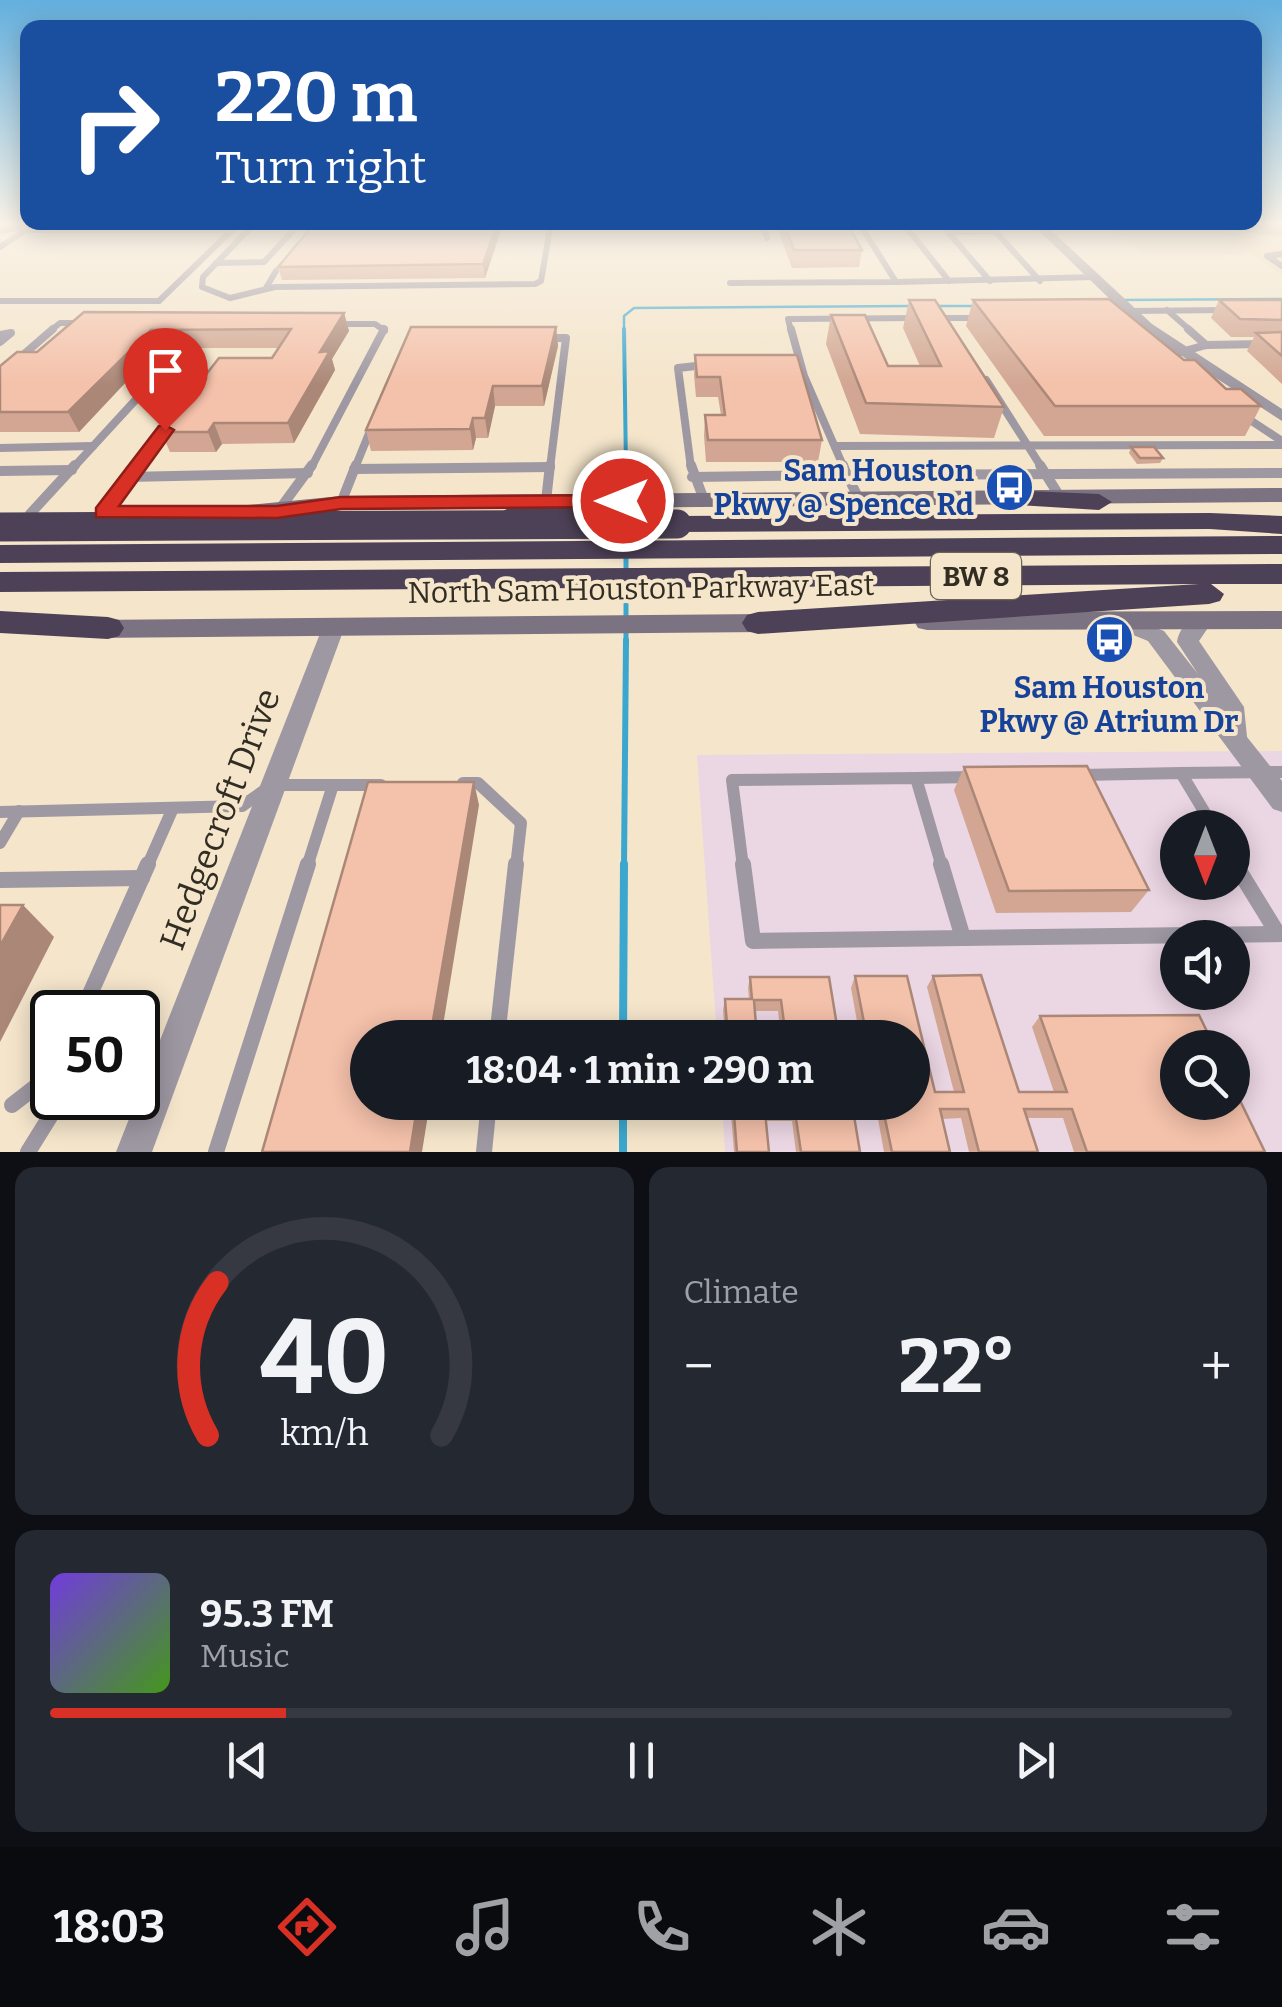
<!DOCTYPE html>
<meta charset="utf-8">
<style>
:root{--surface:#171b24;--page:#242831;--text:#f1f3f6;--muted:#9ea1a6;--line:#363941;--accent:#d93025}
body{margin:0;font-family:Bitter,serif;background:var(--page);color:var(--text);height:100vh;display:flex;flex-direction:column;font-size:38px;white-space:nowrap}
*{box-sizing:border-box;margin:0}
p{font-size:32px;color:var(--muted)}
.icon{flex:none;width:55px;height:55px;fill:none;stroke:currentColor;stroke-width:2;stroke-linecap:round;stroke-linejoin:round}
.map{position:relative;height:1152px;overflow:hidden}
.drawer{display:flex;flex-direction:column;gap:15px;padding:15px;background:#0d0f14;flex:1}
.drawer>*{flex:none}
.hud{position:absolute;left:20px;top:20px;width:1242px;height:210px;border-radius:20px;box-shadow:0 5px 25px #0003;background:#1a4fa0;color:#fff;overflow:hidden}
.needle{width:65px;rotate:180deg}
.controls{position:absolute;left:1160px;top:810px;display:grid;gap:20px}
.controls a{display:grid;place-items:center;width:90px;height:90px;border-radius:50%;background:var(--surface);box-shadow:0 5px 25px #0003;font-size:50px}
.speed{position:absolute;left:30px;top:990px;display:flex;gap:20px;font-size:50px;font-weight:700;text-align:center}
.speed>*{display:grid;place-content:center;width:130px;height:130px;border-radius:50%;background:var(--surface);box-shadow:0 5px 25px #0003;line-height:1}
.speed .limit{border:5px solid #111;border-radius:15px;background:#fff;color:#111}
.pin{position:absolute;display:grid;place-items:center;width:85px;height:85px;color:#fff;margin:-102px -42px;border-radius:50% 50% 50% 0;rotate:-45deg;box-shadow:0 0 10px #0007}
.pin .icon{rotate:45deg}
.me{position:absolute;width:110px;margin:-55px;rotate:270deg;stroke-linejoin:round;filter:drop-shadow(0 0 8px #0008)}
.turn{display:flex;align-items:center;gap:35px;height:210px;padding:0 30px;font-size:45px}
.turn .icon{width:130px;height:130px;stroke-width:2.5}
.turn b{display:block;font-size:70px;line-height:85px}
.big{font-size:75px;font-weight:700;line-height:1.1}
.drawer .tile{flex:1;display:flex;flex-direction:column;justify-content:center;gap:15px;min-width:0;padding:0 35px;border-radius:20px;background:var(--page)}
.drawer .dial{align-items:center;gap:0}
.dial svg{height:260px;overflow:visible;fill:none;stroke:var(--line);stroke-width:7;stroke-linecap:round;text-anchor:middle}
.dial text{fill:var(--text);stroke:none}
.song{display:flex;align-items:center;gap:30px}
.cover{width:120px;height:120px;border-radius:15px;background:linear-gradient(135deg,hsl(260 70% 55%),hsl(100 70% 35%))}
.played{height:10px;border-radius:5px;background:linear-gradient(90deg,var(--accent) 20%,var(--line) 20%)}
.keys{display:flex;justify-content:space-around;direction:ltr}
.heat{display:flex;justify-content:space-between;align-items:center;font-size:55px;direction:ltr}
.drawer .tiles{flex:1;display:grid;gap:15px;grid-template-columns:1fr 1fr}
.tile:last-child{grid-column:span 2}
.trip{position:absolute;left:350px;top:1020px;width:580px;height:100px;border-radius:50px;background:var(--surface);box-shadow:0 5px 25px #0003;font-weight:700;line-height:100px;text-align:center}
.tab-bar{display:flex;height:160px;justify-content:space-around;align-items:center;background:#090b0e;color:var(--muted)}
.tab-bar .icon{width:70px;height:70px}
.tab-bar .on{color:var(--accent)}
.tab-bar b{font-size:45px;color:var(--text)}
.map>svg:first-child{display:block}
.commercial{fill:#ebd6e3;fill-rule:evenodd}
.built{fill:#efdcbb}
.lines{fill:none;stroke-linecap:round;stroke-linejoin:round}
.stream-far4{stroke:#3ca7ce;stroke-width:2.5}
.stream-far3{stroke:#3ca7ce;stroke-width:4}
.stream-far2{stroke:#3ca7ce;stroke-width:5}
.stream-far1{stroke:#3ca7ce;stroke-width:6}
.stream{stroke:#3ca7ce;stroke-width:8}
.lane-far4{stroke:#9e98a3;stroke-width:6}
.lane-far3{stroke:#9e98a3;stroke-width:8}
.lane-far2{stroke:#9e98a3;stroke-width:10}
.lane-far1{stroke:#9e98a3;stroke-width:12}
.lane{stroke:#9e98a3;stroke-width:16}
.street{fill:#9e98a3;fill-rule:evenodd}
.secondary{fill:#7b7282;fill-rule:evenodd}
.highway{fill:#4d4157;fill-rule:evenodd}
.highway-bridge{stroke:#4d4157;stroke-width:29}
.wall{fill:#d2a692}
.shaded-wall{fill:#ab8777}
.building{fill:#f4c1aa;stroke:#ab8777;stroke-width:2.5}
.route{fill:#d93025;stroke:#8d1f18;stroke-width:2.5}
.labels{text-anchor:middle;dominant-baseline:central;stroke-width:8;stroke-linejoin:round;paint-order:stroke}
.shield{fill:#f4e5cb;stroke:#6c6455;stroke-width:2.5}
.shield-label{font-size:28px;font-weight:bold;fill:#322d23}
.transit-label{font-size:30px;font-weight:bold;fill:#164399;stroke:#f4e5cb;text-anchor:end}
.street-label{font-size:30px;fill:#322d23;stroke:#f4e5cb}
.near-street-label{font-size:35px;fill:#322d23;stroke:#f4e5cb}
</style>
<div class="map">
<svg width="1282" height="1152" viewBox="0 0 1282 1152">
<rect width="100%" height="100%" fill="#f4e5cb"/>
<path class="commercial" d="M1282 751V1152H725L722 1103 912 1102V1038L717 1037 697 755ZM1178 828H1232V882H1178ZM1178 938H1232V992H1178ZM1178 1048H1232V1102H1178Z"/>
<polygon class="built" points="1106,223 1282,223 1282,275 1250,254 1144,254"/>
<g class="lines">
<g class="stream-far4">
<polyline points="1120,300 1282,299"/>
<polyline points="936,306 975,306"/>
<polyline points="624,331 624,316 634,308 910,306"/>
</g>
<polyline class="stream-far3" points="624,329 626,468"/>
<g class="stream-far2">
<polyline points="625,465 626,516"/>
<polyline points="626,532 626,571"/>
<polyline points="626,643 626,582"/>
</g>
<polyline class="stream-far1" points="624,867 626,640"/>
<g class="stream">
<polyline points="623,1038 624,864"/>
<polyline points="623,1102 623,1152"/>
</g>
<g class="lane-far4">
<polyline points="255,223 203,277 202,287 230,298 275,287 535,284 541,281 551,223"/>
<polyline points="761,223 767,238"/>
<polyline points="903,223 949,281"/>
<polyline points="0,231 33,225"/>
<polyline points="0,247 26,230 232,230 159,301 0,301"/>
<polyline points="1282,254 1267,256 1282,266"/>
<polyline points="216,263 264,262 300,223"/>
<polyline points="990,281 948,232 995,231 1040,281"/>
<polyline points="896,282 1094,277"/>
<polyline points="730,283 896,282 859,223"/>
<polyline points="266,288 276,271"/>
<polyline points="1167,310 1191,331"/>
<polyline points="1131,311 1226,310"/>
<polyline points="933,318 981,318"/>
<polyline points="335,324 375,324 385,331"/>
<polyline points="50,331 60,323 85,323"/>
<polyline points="791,331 788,319 916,318"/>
</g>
<g class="lane-far3">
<polyline points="791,329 804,376 844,468"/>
<polyline points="1188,329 1206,345"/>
<polyline points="0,335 11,333 0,342"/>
<polyline points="546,338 566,338 550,468"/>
<polyline points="1181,352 1206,345 1262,344"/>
<polyline points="0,375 53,329"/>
<polyline points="986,380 1042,468"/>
<polyline points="1241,414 1282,441"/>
<polyline points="835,446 1282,445"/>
<polyline points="0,448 93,446"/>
<polyline points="73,468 175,357"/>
<polyline points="137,468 170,424"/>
<polyline points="311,468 384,329"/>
<polyline points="355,468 372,426"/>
<polyline points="462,468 550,467"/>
<polyline points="691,468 678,368 705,365"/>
</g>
<g class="lane-far2">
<polyline points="691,465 704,500"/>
<polyline points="1040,465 1060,497"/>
<polyline points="354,469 550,467"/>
<polyline points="0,471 72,470"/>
<polyline points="127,477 308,473"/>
<polyline points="692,477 847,475 843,465"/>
<polyline points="546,501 550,465"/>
<polyline points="860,501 847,475 1282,473"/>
<polyline points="341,503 356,465"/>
<polyline points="279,510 312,465"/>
<polyline points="104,512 139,465"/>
<polyline points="30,514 75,465"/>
</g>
<g class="lane-far1">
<polyline points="1181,773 1282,772"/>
<polyline points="1081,775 1181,773 1214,828"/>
<polyline points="916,778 974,777"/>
<polyline points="463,783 478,783 521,823 516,867"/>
<polyline points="0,812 242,806 272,785 381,785"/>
<polyline points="0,843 19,811"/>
<polyline points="1232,859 1237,867"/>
<polyline points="147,867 173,808"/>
<polyline points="307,867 333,785"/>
<polyline points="743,867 732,780 916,778 942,867"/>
</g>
<g class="lane">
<polyline points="743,864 753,941 963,938 941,864"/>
<polyline points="1235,864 1278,934"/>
<polyline points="0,880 142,878"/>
<polyline points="963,938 1282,934"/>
<polyline points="82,1012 148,864"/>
<polyline points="497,1038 516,864"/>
<polyline points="12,1105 52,1074"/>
<polyline points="28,1152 51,1115 53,1098"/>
<polyline points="216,1152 308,864"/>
<polyline points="484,1152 489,1102"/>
</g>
<g class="street">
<polygon points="1031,223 1043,223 1152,324 1282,409 1282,421 1142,330"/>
<path d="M1203 612 1210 614 1214 619 1199 641 1244 707 1247 737 1282 781V812L1273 809 1148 641 1111 626 1108 621 1111 616 1119 614 1164 631 1198 674 1177 642C1179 629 1190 615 1203 612Z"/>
<polygon points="334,619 342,621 345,626 152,1152 116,1152 323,626 326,621"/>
</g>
<g class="secondary">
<polygon points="1282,488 1282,502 341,510 248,519 237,512 248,505 341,496"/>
<polygon points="1282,611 1282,629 927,630 918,628 914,621 918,614 927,612"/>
<polygon points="777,614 786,616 790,623 786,630 777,632 92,638 83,636 79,629 83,622 92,620"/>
</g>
<g class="highway">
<polygon points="1027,491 1099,494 1112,502 1099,510 1018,505 1014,499 1018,493"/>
<path d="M592 493 602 495 605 501 602 507C576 513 522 534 502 512 510 503 574 497 592 493Z"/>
<polygon points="1210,513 1282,516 1282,534 1210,529 677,532 663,524 677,516"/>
<polygon points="1282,536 1282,554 0,563 0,545"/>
<polygon points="1282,564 1282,584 1211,584 1224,594 1220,601 1209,604 758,634 747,631 742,623 747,615 758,612 1199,584 0,592 0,572"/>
<polygon points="0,611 108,617 119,620 124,628 119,636 108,639 0,633"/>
</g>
<polyline class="highway-bridge" points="0,527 677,524"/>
</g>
<g class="wall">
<polygon points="503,224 485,278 282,280 278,267"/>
<polygon points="776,224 847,224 862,250 859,267 792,268"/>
<polygon points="1215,224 1282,224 1282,237 1256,234"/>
<polygon points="909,300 1004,407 994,438 860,434 826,344 831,315 888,366 920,366 903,328"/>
<polygon points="973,300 1184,360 1226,389 1261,406 1245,436 1044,436 966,326"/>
<polygon points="1219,300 1282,300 1282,384 1247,351 1254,337 1231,337 1211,318"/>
<polygon points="84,312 344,313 349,331 332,359 335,370 294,443 222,444 216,452 170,452 161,432 272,358 279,348 158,348 79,432 0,432 0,366 37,352"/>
<polygon points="556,327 558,346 544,406 495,406 488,438 476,438 473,450 371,451 366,430"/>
<polygon points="695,355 822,440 818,462 706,462 704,436 705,415 721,415 718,397 696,397 694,375"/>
<polygon points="1131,447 1163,458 1160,463 1137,464 1129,453"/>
<polygon points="964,767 1149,890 1131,912 996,913 954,790"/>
<polygon points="981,975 1019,1092 1054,1092 1032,1027 1040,1016 1199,1015 1215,1048 1178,1048 1178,1102 1232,1102 1232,1084 1265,1152 1074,1152 1063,1118 1027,1118 1038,1152 969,1152 961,1118 942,1119 950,1152 884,1152 878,1119 855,1119 860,1152 796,1152 792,1121 766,1121 769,1152 734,1152 730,1102 912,1102 912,1038 860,1038 851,988 855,976 907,976 935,1092 954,1092 927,987 933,976"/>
<polygon points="750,977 839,1038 781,1038 778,1011 755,1011 757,1038 725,1038 723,1010 725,999 749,999 748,988"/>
</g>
<g class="shaded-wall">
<polygon points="497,224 503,224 485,278 483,264"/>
<polygon points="344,313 349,331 332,359 335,370 294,443 288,423 320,352"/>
<polygon points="556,327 558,346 544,406 542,386"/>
<polygon points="151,330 158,348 79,432 68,412"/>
<polygon points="493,386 495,406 488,438 485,418"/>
<polygon points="473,418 476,438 473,450 470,429"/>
<polygon points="214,423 222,444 216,452 208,432"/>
<polygon points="474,782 479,805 441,1038 430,1038"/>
<polygon points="23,905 54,937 0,1042 0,946"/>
<polygon points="418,1102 430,1102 422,1152 410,1152"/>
</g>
<g class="building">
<polygon points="314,224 497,224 483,264 278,267"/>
<polygon points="784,224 847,224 862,250 794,250"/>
<polygon points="1109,299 1184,360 1195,360 1226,389 1241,389 1261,406 1055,406 973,300"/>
<polygon points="909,300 935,300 1004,407 866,403 831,315 865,315 888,366 941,366"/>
<polygon points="1219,300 1282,300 1282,320 1240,319"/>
<polygon points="84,312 344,313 320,352 330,351 288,423 214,423 208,432 161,432 219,358 272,358 291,329 151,330 68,412 0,412 0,366 17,352 37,352"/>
<polygon points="411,327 556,327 542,386 493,386 485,418 473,418 470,429 366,430"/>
<polygon points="1282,332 1282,356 1256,333"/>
<polygon points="695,355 797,355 822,440 708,440 705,415 725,415 720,377 697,377"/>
<polygon points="1131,447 1154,447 1163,458 1140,458"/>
<polygon points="1087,766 1149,890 1009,891 964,767"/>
<polygon points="368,782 474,782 430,1038 368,1038 368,1102 418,1102 410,1152 262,1152"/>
<polygon points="0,905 23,905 0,946"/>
<polygon points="981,975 1019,1092 1067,1092 1040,1016 1199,1015 1215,1048 1178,1048 1178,1102 1232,1102 1232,1084 1265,1152 1087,1152 1072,1109 1024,1109 1038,1152 979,1152 968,1109 940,1109 950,1152 892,1152 883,1109 853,1110 860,1152 801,1152 795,1112 765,1112 769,1152 737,1152 733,1102 912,1102 912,1038 867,1038 855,976 907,976 935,1092 964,1092 933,976"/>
<polygon points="750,977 829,977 839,1038 786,1038 781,1000 754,1000 757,1038 728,1038 725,999 752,999"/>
</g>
<linearGradient id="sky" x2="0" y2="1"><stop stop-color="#63afde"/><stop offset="0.58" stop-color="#faf3e8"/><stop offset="1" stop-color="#faf3e8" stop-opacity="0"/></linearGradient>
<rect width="1282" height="385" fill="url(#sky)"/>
<polygon class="route" points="165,425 174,430 119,506 277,506 341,497 623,495 633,501 623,507 341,509 277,518 96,517 96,508 159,426"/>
<defs>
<symbol id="bus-disc" viewBox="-11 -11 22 22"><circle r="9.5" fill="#1a4fb4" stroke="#f4e5cb"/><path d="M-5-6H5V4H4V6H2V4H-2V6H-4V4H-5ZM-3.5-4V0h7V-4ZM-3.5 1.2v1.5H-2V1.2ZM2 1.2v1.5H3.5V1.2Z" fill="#fff"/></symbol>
</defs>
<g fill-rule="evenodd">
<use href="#bus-disc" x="982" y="460" width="55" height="55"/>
<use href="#bus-disc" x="1082" y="612" width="55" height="55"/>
</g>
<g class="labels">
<rect class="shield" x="931" y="553" width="90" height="46" rx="8"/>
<g class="shield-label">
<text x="976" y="576">BW 8</text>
</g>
<g class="transit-label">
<text x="974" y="471">Sam Houston<tspan x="974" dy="34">Pkwy @ Spence Rd</tspan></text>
<text x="1109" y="688" text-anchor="middle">Sam Houston<tspan x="1109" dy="34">Pkwy @ Atrium Dr</tspan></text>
</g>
<g class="street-label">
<text transform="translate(641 589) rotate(-1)">North Sam Houston Parkway East</text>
</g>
<g class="near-street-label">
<text transform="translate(220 819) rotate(-69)">Hedgecroft Drive</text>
</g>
</g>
</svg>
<div class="controls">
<a><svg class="needle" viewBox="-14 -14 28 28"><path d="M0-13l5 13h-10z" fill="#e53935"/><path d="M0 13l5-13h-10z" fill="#9ea1a6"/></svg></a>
<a><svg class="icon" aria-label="sound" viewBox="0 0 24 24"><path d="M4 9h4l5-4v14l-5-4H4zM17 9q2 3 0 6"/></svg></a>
<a><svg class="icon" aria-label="search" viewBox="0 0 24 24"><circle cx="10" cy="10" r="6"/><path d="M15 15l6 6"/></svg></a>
</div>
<div class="speed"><div class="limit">50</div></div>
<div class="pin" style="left:165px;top:430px;background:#d93025"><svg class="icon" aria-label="arrive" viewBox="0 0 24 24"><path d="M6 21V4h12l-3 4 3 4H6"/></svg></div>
<svg class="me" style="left:623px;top:501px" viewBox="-20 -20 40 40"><circle r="17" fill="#d93025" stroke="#fff" stroke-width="3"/><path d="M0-11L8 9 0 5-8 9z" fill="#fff"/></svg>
<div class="trip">18:04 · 1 min · 290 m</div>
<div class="hud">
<div class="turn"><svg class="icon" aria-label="right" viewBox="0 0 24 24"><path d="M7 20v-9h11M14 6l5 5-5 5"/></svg><div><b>220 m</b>Turn right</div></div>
</div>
</div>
<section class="drawer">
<div class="tiles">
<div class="tile dial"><svg viewBox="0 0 100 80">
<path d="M14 69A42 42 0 1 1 86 69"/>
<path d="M14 69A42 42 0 0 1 17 22" stroke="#d93025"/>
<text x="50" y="56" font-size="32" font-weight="700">40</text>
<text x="50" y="72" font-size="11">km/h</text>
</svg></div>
<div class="tile"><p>Climate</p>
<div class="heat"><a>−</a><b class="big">22°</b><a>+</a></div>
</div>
<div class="tile">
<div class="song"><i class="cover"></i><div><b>95.3 FM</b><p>Music</p></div></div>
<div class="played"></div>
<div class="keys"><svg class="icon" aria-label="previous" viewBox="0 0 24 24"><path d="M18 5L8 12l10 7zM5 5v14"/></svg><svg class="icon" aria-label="pause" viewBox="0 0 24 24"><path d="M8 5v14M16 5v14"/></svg><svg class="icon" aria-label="next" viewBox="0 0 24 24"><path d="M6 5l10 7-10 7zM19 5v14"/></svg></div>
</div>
</div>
</section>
<nav class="tab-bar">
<b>18:03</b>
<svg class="icon on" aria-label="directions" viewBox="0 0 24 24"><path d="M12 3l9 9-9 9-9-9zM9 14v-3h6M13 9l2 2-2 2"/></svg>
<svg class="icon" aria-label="music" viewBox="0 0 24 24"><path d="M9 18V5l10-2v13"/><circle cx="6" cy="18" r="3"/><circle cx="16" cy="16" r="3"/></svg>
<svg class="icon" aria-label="phone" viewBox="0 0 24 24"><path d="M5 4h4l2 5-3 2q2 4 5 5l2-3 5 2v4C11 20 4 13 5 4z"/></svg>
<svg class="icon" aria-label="climate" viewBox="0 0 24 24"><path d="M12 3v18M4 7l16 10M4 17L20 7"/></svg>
<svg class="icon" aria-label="car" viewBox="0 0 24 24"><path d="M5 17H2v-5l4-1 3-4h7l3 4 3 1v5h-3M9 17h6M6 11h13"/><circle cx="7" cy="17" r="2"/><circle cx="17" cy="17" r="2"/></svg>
<svg class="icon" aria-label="filters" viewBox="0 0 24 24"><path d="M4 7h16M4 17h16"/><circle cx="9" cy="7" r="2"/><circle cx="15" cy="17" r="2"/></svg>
</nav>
